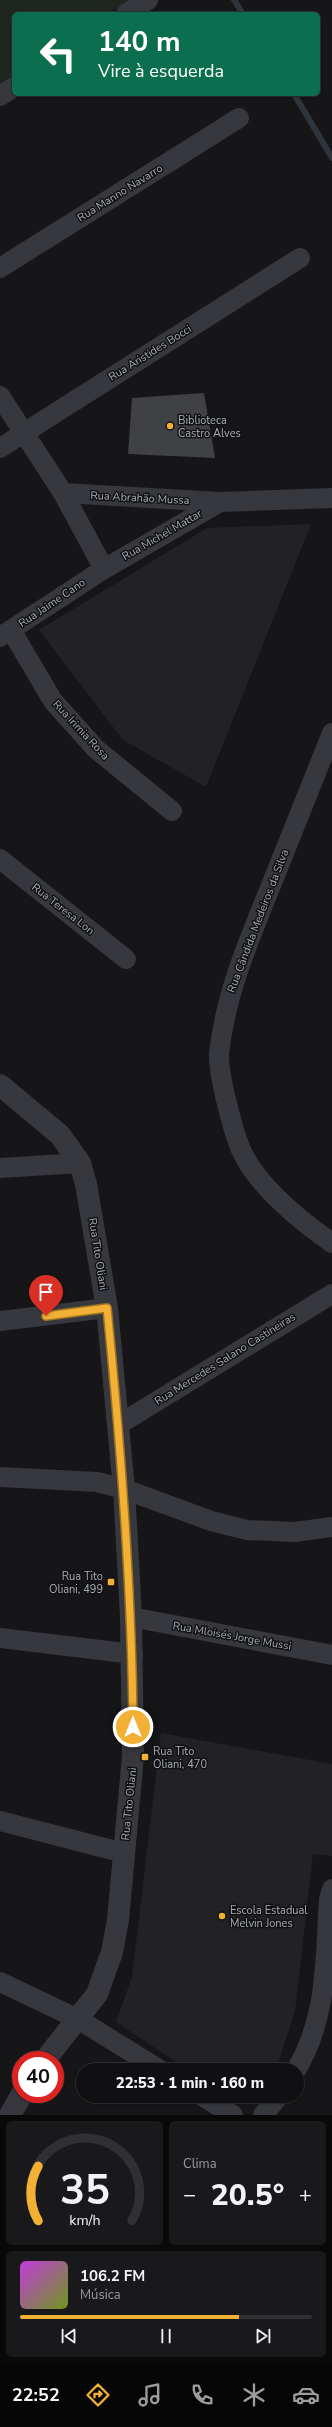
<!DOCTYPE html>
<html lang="pt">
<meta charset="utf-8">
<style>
:root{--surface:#101012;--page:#19191b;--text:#f1f3f6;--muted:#9c9d9f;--line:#303032;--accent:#f2b134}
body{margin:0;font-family:"Nunito Sans",sans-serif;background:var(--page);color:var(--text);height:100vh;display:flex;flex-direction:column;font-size:15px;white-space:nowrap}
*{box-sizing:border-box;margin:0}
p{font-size:13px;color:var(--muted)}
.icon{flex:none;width:22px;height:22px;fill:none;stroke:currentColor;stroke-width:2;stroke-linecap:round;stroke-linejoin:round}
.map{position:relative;height:2115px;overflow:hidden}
.sheet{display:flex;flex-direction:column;gap:6px;padding:6px;background:#09090a;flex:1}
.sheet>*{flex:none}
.guide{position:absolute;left:12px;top:12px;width:308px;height:84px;border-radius:6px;box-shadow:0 1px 3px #0004,0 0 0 1px var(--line);background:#0b6e4f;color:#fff;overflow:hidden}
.speed{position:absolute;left:12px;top:2051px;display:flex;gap:8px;font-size:20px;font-weight:700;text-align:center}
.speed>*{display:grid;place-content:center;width:52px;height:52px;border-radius:50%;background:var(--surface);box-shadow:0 1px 3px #0004,0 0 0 1px var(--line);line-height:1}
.speed .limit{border:6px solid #d22;background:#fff;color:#111}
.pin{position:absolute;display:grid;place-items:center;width:34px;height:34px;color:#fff;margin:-41px -17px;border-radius:50% 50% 50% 0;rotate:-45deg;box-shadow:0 0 4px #0007}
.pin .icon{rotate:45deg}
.me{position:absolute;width:44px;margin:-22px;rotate:0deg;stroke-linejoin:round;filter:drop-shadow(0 0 3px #0008)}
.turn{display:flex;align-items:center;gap:14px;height:84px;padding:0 20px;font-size:18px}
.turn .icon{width:52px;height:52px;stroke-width:2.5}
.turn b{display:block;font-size:28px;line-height:34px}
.big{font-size:30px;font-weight:800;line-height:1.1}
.sheet .card{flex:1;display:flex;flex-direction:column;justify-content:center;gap:6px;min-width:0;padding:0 14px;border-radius:6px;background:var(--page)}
.sheet .dial{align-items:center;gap:0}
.dial svg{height:104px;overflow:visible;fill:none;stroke:var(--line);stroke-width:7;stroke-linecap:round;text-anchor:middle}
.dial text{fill:var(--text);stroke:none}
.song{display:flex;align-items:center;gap:12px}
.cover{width:48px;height:48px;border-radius:6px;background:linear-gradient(135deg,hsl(290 70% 55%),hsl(80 70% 35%))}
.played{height:4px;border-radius:2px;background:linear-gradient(90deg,var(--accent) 75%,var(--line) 75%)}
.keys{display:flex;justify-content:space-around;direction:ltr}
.heat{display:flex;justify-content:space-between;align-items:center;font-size:22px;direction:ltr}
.sheet .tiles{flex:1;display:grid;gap:6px;grid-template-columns:1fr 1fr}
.card:last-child{grid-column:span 2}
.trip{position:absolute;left:76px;top:2063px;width:228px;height:40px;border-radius:20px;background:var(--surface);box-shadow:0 1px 3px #0004,0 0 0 1px var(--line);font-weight:800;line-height:40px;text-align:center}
.dock{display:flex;height:64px;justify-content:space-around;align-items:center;background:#060607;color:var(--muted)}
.dock .icon{width:28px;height:28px}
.dock .active{color:var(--accent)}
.dock b{font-size:18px;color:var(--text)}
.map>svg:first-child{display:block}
.built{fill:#222225}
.green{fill:#1e261f}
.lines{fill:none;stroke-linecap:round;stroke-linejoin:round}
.stream{stroke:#2c353c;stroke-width:6}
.building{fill:#404145}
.minor{stroke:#37383d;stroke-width:20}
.tertiary{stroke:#37383d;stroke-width:22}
.route-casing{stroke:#9d7322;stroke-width:10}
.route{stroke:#f2b134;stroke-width:7}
.poi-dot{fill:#f2b134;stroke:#111113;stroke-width:1.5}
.labels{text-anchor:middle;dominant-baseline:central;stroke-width:3;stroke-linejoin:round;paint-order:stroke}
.street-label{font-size:11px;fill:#a8adb8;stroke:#111113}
.poi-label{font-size:11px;fill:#a8adb8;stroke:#111113;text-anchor:start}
</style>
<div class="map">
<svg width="332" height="2115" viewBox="0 0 332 2115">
<rect width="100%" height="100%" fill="#161618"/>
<g class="built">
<polygon points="311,524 206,787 123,740 39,630 207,528"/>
<polygon points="161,1733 332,1764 332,1856 313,1854 295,2011 276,2070 188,2070 116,2022 132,1977"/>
</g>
<polygon class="green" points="0,0 130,0 109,14 14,14 14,77 0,86"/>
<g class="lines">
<g class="stream">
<polyline points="234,0 243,14"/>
<polyline points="294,94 332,158"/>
</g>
</g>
<polygon class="building" points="204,393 215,458 128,454 132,398"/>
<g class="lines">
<g class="minor">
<polyline points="126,14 148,0"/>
<polyline points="0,96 14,87"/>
<polyline points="0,268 239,118"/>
<polyline points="0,396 63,493 220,502 332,498"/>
<polyline points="0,448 300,258"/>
<polyline points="63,493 104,569"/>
<polyline points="11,630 53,701 96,749 172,811"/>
<polyline points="0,637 104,569 220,502"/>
<path d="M332 733C311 785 291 836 270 888 248 942 225 996 219 1054 218 1074 234 1136 243 1154 260 1188 301 1221 332 1243"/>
<polyline points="0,859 126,959"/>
<polyline points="0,1168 80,1163"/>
<polyline points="0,1321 107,1308"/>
<polyline points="118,1425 332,1294"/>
<polyline points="0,1477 97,1482 124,1489 211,1521 247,1530 295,1532 332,1527"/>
<polyline points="131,1617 332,1655"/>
<polyline points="0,1638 133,1654"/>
<polyline points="0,1821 124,1853"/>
<polyline points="0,1982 78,2019 160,2070"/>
<path d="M296 2070C328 2017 325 1959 329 1899L332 1889"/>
<polyline points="202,2096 233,2115"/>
<polyline points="263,2115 279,2096"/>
</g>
<g class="tertiary">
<polyline points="0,1085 60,1135 80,1163 86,1184 107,1308 124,1489 131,1617 133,1756 118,1920 112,1952 97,1994 45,2060"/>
<polyline points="10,2115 22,2094"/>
</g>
</g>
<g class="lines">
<defs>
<path id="route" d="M46 1316 107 1308C121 1448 132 1587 133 1727"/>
</defs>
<use href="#route" class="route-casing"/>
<use href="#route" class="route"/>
</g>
<g class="poi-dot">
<circle cx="170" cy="426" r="4"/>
<rect x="107" y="1578" width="8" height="8" rx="2"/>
<rect x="141" y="1753" width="8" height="8" rx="2"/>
<circle cx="222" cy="1916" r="4"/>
</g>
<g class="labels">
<g class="street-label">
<text transform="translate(120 193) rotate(-32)">Rua Manno Navarro</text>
<text transform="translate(150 353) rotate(-32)">Rua Aristides Bocci</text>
<text transform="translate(140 498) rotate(3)">Rua Abrahão Mussa</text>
<text transform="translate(162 535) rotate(-30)">Rua Michel Mattar</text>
<text transform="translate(52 603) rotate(-34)">Rua Jaime Cano</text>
<text transform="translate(81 730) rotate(47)">Rua Irimia Rosa</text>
<text transform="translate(63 909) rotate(38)">Rua Teresa Lon</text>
<text transform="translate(258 921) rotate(-69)">Rua Cândida Medeiros da Silva</text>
<text transform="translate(98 1254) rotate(81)">Rua Tito Oliani</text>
<text transform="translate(225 1359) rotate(-32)">Rua Mercedes Salano Castineiras</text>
<text transform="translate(232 1636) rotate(10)">Rua Mloisés Jorge Mussi</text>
<text transform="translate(129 1804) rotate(-84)">Rua Tito Oliani</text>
</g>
<g class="poi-label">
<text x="178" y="420">Biblioteca<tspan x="178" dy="13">Castro Alves</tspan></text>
<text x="103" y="1576" text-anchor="end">Rua Tito<tspan x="103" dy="13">Oliani, 499</tspan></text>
<text x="153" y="1751">Rua Tito<tspan x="153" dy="13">Oliani, 470</tspan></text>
<text x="230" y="1910">Escola Estadual<tspan x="230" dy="13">Melvin Jones</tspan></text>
</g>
</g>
</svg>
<div class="speed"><div class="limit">40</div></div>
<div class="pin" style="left:46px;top:1316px;background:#d93025"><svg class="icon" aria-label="arrive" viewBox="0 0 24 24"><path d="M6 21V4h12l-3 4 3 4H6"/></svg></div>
<svg class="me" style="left:133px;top:1727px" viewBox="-20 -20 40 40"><circle r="17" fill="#f2b134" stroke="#fff" stroke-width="3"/><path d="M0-11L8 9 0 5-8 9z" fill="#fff"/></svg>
<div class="trip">22:53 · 1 min · 160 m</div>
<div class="guide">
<div class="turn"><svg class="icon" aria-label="left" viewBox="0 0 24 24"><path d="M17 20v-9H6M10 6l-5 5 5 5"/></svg><div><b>140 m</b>Vire à esquerda</div></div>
</div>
</div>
<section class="sheet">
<div class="tiles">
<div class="card dial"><svg viewBox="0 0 100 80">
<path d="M14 69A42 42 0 1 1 86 69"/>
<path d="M14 69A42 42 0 0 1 14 27" stroke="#f2b134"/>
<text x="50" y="56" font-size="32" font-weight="700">35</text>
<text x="50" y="72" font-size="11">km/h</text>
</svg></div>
<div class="card"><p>Clima</p>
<div class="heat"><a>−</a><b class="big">20.5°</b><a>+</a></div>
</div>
<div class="card">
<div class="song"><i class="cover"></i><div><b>106.2 FM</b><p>Música</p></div></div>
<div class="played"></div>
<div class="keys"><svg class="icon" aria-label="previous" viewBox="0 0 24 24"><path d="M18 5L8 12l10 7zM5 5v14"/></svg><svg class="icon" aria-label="pause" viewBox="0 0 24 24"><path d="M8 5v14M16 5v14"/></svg><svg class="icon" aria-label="next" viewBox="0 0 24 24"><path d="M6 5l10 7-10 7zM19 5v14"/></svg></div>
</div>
</div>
</section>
<nav class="dock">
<b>22:52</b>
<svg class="icon active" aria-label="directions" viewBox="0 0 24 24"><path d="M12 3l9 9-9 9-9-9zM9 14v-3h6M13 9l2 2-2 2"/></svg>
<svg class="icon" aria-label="music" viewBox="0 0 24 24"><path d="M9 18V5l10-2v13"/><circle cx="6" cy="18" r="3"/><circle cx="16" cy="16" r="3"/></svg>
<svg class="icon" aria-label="phone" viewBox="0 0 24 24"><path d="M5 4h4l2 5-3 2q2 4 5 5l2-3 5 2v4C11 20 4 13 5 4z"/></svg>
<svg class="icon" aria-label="climate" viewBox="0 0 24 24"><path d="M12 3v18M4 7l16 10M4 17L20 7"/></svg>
<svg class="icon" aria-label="car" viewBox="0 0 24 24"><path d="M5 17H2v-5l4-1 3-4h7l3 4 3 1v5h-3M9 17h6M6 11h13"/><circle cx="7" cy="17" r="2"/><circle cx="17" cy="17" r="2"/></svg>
</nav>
